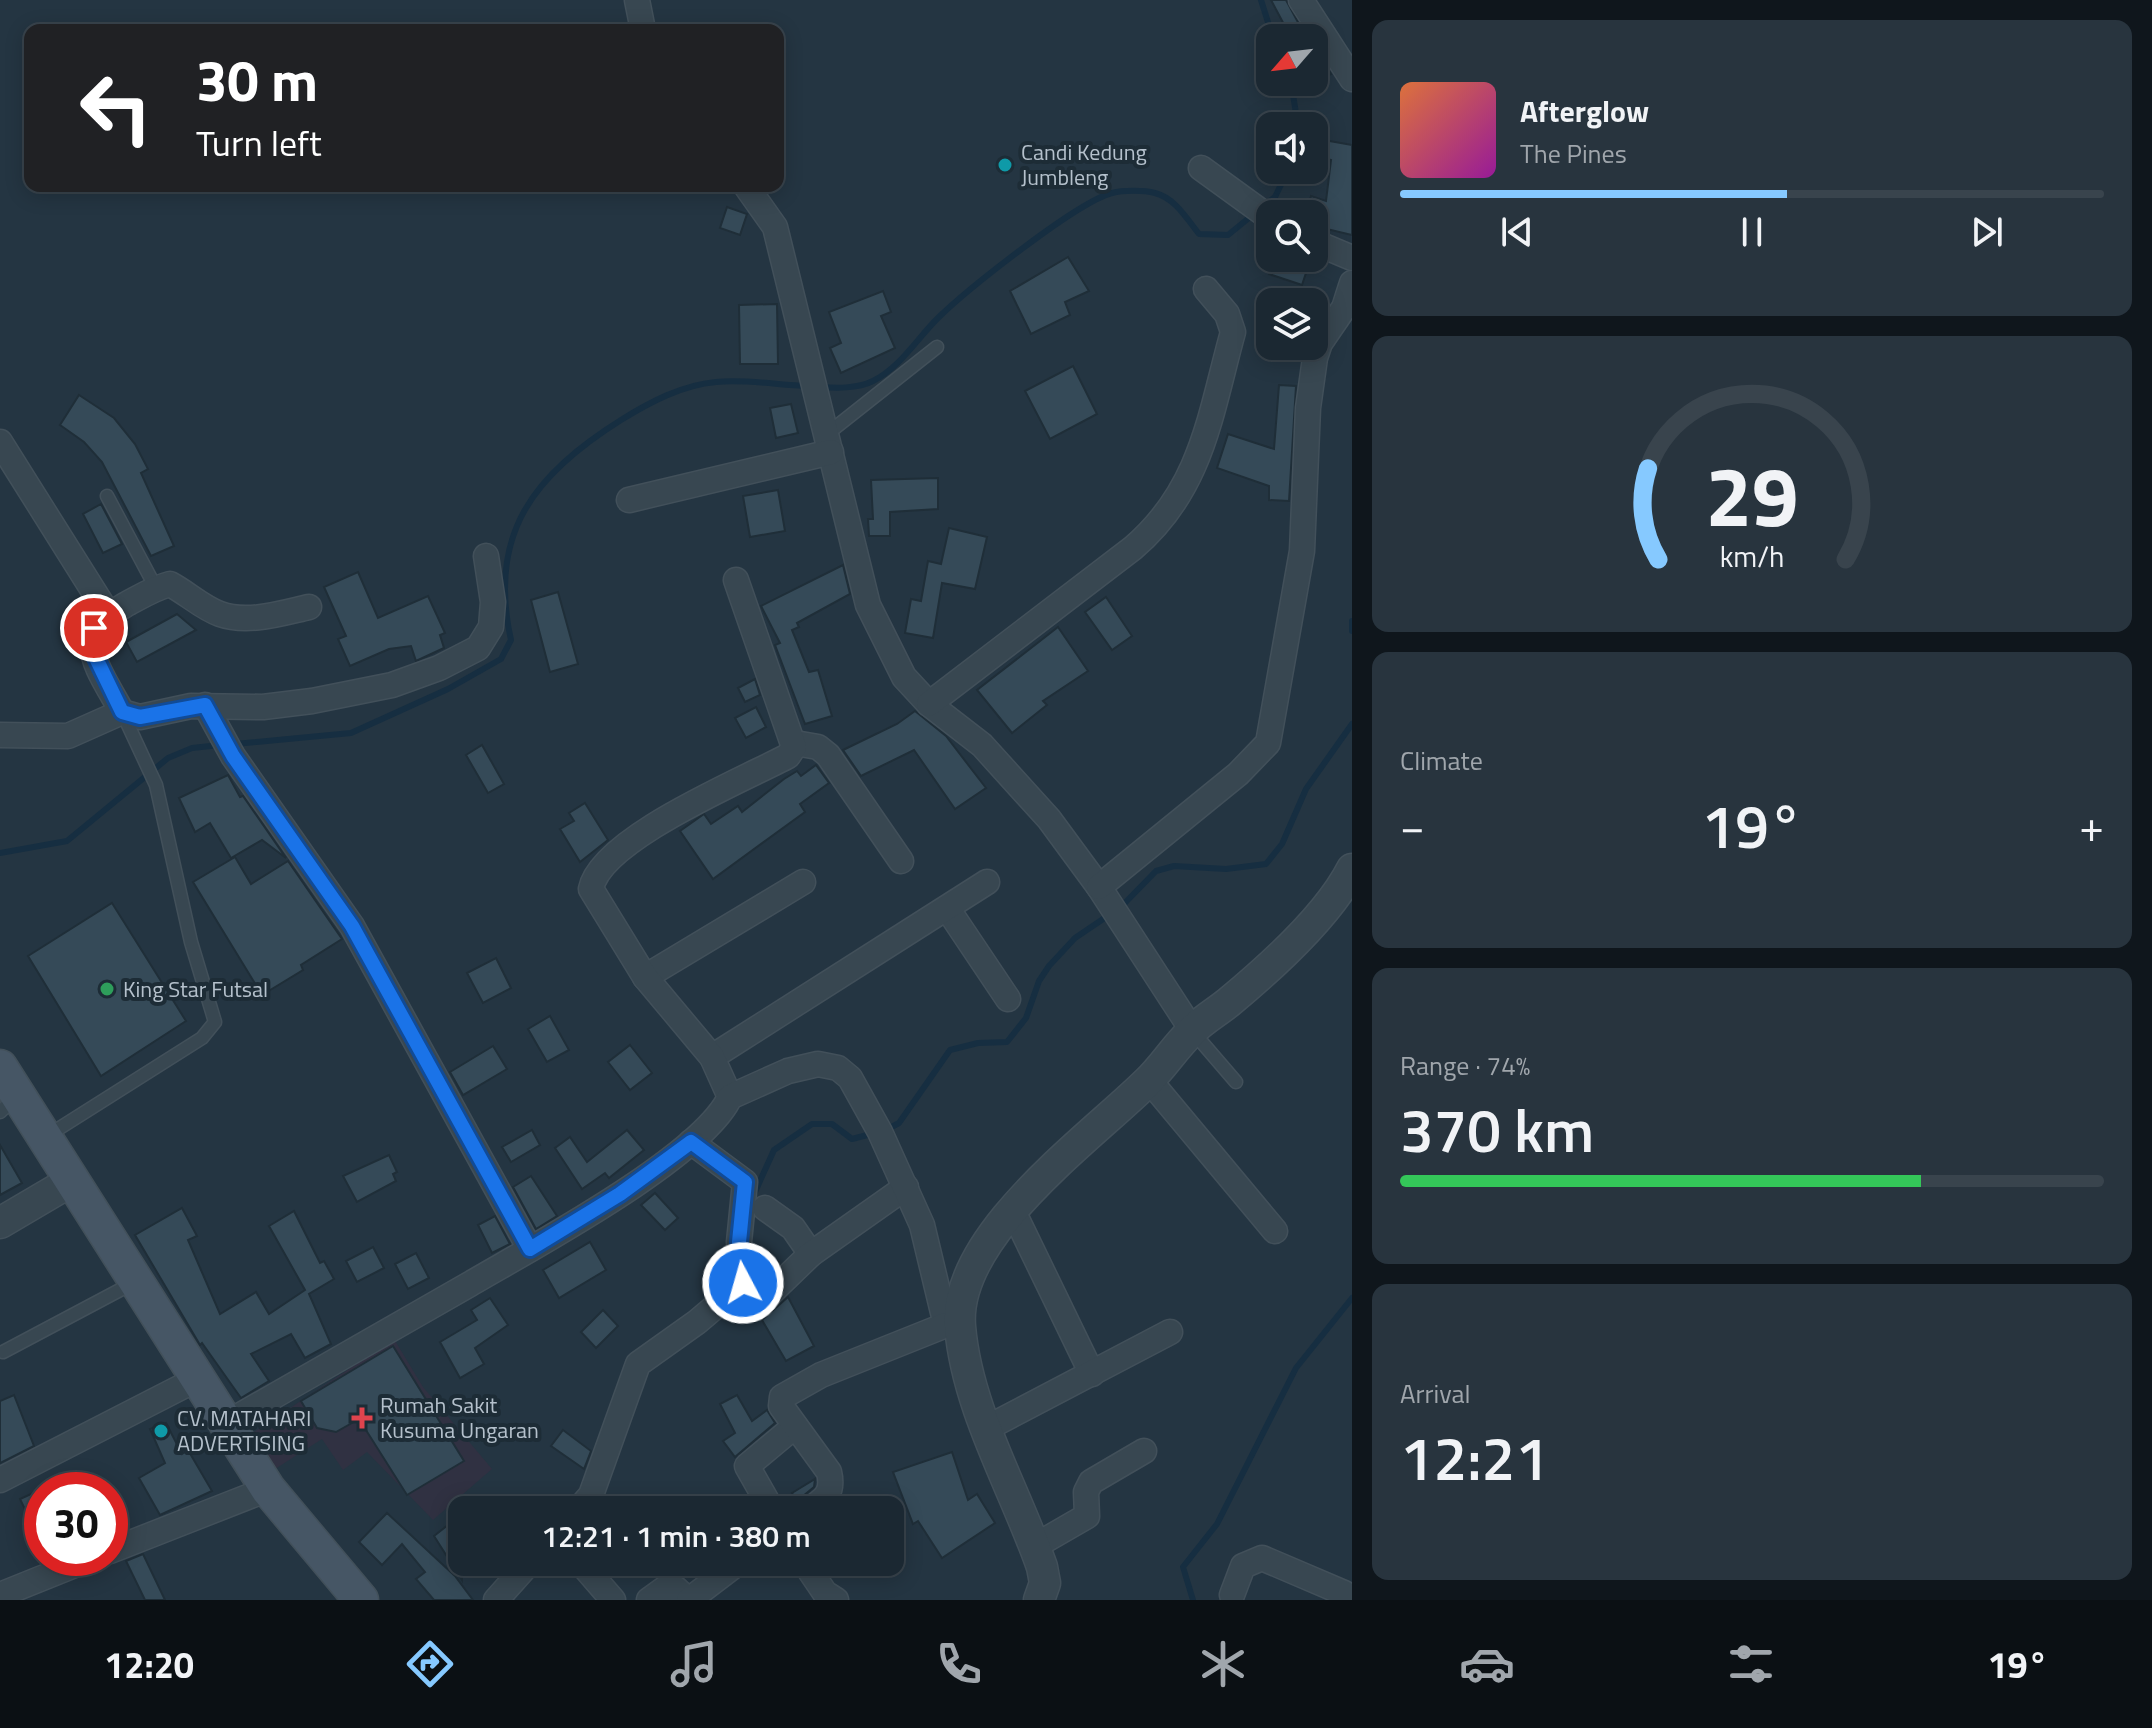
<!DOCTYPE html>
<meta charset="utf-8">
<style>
:root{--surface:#1b2832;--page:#28343e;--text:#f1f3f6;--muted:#a0a6ac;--line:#39444d;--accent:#86c9ff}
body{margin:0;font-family:"Titillium Web",sans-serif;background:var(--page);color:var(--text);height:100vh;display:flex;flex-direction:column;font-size:30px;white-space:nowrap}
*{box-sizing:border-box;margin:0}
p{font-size:26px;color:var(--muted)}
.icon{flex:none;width:44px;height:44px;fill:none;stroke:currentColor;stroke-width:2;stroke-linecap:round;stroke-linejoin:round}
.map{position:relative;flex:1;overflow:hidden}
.panel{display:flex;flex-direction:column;gap:20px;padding:20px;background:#0f161c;width:800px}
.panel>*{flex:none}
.top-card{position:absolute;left:24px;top:24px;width:760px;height:168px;border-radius:16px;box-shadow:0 4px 20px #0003,0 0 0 2px var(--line);background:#202124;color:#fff;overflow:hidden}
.needle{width:52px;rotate:242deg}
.tools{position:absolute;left:1256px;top:24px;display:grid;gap:16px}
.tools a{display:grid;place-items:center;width:72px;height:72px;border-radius:16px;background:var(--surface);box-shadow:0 4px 20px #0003,0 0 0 2px var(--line);font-size:40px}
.speed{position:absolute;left:24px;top:1472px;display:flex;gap:16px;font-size:40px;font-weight:700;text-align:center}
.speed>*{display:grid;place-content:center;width:104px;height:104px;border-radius:50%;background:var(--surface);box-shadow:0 4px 20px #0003,0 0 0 2px var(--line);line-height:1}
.speed .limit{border:12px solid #d22;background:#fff;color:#111}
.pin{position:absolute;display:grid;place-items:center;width:68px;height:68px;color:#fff;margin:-34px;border:4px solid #fff;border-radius:50%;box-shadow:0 2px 8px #0007}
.me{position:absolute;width:88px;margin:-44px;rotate:354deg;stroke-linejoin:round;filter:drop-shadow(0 0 6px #0008)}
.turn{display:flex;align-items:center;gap:28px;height:168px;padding:0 40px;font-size:36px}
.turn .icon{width:104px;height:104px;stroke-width:2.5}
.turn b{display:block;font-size:56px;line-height:68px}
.big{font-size:60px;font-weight:600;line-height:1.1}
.panel .tile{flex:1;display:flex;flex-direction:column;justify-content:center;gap:12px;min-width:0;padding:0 28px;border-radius:16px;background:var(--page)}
.panel .dial{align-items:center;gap:0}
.dial svg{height:208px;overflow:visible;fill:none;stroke:var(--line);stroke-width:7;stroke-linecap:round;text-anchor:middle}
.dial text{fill:var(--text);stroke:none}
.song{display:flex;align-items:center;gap:24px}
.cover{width:96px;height:96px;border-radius:12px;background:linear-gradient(135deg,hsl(20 70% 55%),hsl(300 70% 35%))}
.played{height:8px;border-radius:4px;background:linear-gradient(90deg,var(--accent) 55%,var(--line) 55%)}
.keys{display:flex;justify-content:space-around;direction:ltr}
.heat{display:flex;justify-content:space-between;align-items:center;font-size:44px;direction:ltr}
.charge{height:12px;border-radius:6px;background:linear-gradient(90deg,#34c759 74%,var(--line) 0)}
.trip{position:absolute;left:448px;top:1496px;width:456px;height:80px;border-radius:16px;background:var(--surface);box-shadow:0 4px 20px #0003,0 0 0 2px var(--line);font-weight:600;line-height:80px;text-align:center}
.dock{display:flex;height:128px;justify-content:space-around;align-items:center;background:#0b1014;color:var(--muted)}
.dock .icon{width:56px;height:56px}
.dock .active{color:var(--accent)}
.dock b{font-size:36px;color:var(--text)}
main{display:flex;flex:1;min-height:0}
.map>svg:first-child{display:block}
.medical{fill:#303142}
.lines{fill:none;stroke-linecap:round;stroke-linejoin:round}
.stream{stroke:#162e41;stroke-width:6}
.building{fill:#354a58;stroke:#1f2e38;stroke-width:2}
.service-casing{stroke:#42505a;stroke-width:15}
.minor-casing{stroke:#42505a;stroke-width:27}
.tertiary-casing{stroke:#42505a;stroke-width:33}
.secondary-casing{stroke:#42505a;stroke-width:37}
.service{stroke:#384751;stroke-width:12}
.minor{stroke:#384751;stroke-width:24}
.tertiary{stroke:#384751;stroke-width:30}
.secondary{stroke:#465665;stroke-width:34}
.route-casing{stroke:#114b97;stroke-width:20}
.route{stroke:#1a73e8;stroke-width:14}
.culture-dot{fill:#0f9aa8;stroke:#1d2c36;stroke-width:3}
.leisure-dot{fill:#2e9e5b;stroke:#1d2c36;stroke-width:3}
.health-dot{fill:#e0444e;stroke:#1d2c36;stroke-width:3}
.labels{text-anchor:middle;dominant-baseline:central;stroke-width:8;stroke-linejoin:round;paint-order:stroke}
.poi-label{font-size:22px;fill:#b5c1cc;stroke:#1d2c36;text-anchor:start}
</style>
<main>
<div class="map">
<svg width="1352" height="1600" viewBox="0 0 1352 1600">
<rect width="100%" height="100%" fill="#243542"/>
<polygon class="medical" points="394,1339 423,1387 492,1469 433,1520 367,1452 343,1470 322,1439 272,1471 248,1436"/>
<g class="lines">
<g class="stream">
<polyline points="1261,0 1273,38"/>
<polyline points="1291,82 1298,126"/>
<polyline points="1263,206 1275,197 1288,170"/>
<path d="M819 387C836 388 857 389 873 381 900 368 918 337 939 317 968 289 1077 202 1112 193 1123 190 1144 190 1155 193 1175 198 1187 219 1199 234L1228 235 1255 213"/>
<polyline points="1352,621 1352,631"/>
<path d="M235 744 351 733 448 689 501 659 511 640C487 533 535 474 621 420 650 402 682 385 716 382 746 379 778 385 808 386"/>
<polyline points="0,853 67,841 168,758 192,748 220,745"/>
<polyline points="1121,907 1156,871 1174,866 1226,869 1266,864 1282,844 1306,789 1352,724"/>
<polyline points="886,1130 899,1123 950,1050 978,1043 1007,1042 1026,1018 1039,981 1049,966 1075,938 1112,913"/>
<polyline points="755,1192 774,1150 812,1124 832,1124 852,1139 875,1133"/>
<polyline points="1193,1600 1183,1567 1217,1524 1296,1368 1352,1298"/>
</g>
</g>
<g class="building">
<polygon points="1271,0 1286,0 1300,26 1288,32"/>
<polygon points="1320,57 1331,74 1314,81 1314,60"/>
<polygon points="1324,140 1352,145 1352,235 1314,226 1314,214 1306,214 1311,196 1326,201 1331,160 1320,157"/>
<polygon points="727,207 747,214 740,235 720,228"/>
<polygon points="1068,257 1089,291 1065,302 1070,315 1031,334 1010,291"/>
<polygon points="1274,258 1311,258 1302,285 1269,274"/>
<polygon points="883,291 891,312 881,316 895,348 841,373 830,348 841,343 829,312"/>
<polygon points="777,304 778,364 740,364 739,305"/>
<polygon points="1073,366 1097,414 1050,439 1025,391"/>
<polygon points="1279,385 1296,386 1289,501 1269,500 1269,486 1217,468 1228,434 1274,449"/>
<polygon points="79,395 114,418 135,444 148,469 141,473 174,546 151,556 102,462 84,442 60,425"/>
<polygon points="791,404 798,433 776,438 770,408"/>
<polygon points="938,478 938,509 890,512 890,536 869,536 868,519 873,519 871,480"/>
<polygon points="778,490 785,531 750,537 743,496"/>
<polygon points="101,504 122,544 103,553 83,514"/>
<polygon points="949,528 987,537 975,589 942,583 933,638 905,633 911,599 921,601 928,561 941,564"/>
<polygon points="843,565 850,594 797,623 799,627 792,630 809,672 818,670 832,716 805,724 775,645 780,643 761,606"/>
<polygon points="358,572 378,618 428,596 445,633 440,635 444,648 416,661 411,646 389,649 350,666 338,639 346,636 324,587"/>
<polygon points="558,592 578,664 550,672 531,600"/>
<polygon points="1106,597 1132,636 1112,650 1085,612"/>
<polygon points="177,614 196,630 137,662 126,642"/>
<polygon points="1058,627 1088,671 1043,701 1047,705 1012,733 977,690"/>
<polygon points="755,679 760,695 745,702 738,688"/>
<polygon points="756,707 766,727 746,738 735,718"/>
<polygon points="915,711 946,736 986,788 955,809 914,750 861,776 843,750 897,724"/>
<polygon points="482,745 504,784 488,793 466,755"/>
<polygon points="816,765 829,783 800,804 805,812 713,879 680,831 704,814 711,824 738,806 742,812 784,779 797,771 801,776"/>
<polygon points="228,775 240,797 243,796 286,858 262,840 231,858 210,823 195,832 179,798"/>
<polygon points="585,803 608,840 580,862 560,829 574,821 569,813"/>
<polygon points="235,857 251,884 288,861 342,939 301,965 303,970 262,995 193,882"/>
<polygon points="112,903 186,1021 101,1076 28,956"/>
<polygon points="496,958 511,988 483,1003 467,973"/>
<polygon points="550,1016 569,1050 547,1062 528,1029"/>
<polygon points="630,1045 652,1073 630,1090 608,1062"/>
<polygon points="493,1046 507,1069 463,1095 450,1072"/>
<polygon points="532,1130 540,1145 511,1162 502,1147"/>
<polygon points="627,1130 644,1150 609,1178 605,1173 582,1189 555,1148 570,1137 587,1162"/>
<polygon points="0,1145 22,1183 0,1195"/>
<polygon points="389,1155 397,1172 393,1174 396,1181 357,1202 343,1176"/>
<polygon points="531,1176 557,1216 536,1229 513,1187"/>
<polygon points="655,1193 678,1218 665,1230 641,1205"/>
<polygon points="182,1208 197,1236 188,1240 220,1314 256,1292 269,1314 305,1290 269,1226 294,1211 320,1263 324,1261 334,1279 309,1294 331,1344 305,1358 291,1334 251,1354 269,1381 241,1398 202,1343 200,1345 135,1235"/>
<polygon points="495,1216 510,1244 492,1253 478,1225"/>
<polygon points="590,1242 606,1270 559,1298 543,1270"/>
<polygon points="373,1247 384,1268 357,1282 346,1261"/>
<polygon points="416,1253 429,1278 408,1289 395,1264"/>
<polygon points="788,1297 814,1346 786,1361 762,1320"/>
<polygon points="490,1298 508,1325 475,1348 484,1364 460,1378 440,1342 477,1320 471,1310"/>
<polygon points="603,1310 618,1326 596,1348 581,1332"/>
<polygon points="393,1346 464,1461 407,1495 359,1419 336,1432 317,1428 301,1401"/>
<polygon points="14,1395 34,1446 0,1463 0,1401"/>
<polygon points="737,1395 752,1421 767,1410 775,1423 735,1457 723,1441 735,1433 720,1404"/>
<polygon points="166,1423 182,1454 188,1450 212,1491 160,1515 139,1478 165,1463 150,1429"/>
<polygon points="563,1430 591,1451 584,1469 551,1446"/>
<polygon points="952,1452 968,1500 977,1494 995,1523 942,1558 918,1521 913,1524 893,1472"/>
<polygon points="815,1479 814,1487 797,1501 792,1493"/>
<polygon points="42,1489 42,1545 20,1499"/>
<polygon points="387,1513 455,1576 473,1600 434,1600 416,1579 425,1572 402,1544 382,1565 359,1542"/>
<polygon points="453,1521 462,1532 462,1580 434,1536"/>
<polygon points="143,1554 165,1600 145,1600 126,1561"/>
</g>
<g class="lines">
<defs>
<g id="service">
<polyline points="827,434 937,347"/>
<polyline points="107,496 156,588"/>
<polyline points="1193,1032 1236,1082"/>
<polyline points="0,1112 16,1097"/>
<polyline points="47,1136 202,1038 215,1022 191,942 156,785 122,712"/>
<polyline points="3,1352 135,1282"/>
</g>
<g id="minor">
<polyline points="637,0 643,30"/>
<polyline points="1301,0 1352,79"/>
<polyline points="1201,168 1270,218"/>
<polyline points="746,186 775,227 868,605 904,677 929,704 982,745 1049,819 1099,887 1192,1030"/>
<polyline points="1314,242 1352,258"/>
<polyline points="0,442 108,614"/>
<polyline points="629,500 831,452"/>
<path d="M929 704 1133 548C1202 489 1210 415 1233 332L1227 314 1206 289"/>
<polyline points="205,705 233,756 352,926 530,1249"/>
<path d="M122 712C98 667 69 637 125 605 140 597 154 588 170 584 187 593 203 608 220 614 248 624 282 613 309 607"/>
<polyline points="0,735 68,736 122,712 140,717 191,706 263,707 312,701 392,685 439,668 478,648 491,627 493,602 486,556"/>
<polyline points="795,743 818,747 828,755 901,861"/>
<polyline points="1099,887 1238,774 1268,743 1302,551 1308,408 1315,358 1320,343 1344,308 1352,283"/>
<polyline points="947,908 1008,999"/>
<polyline points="645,977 803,882"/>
<polyline points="712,1057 987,882"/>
<polyline points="1149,1080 1275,1231"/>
<path d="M730 1097 712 1057 645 977 591 889C600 839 743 780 788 756L794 747 736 580"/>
<polyline points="765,1208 793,1228 811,1254"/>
<polyline points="1013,1211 1092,1374"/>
<polyline points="756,1307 811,1254 906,1187"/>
<path d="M227 1423C308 1377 389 1331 470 1284 531 1248 702 1157 730 1097L788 1071 818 1064 838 1068 850 1078 880 1132 922 1225 946 1325 960 1326"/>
<polyline points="987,1428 1170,1332"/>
<polyline points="0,1480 197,1379"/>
<polyline points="578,1510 591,1495 638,1364 697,1322 743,1283 739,1242 745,1182 691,1142"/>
<polyline points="772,1510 747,1466 795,1426"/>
<path d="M809 1510C825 1499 834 1493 829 1472L781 1406 782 1397 821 1375 946 1325"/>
<polyline points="1035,1546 1087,1516 1086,1492 1091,1482 1144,1451"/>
<polyline points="110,1551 268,1489"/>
<polyline points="580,1562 613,1600"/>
<polyline points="804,1562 825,1593 836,1600"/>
<polyline points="0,1595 92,1558"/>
<polyline points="1232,1595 1243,1566 1262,1558 1344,1593"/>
<polyline points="496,1600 530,1562"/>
<polyline points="649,1600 667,1587 675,1588 688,1600"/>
<polyline points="689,1600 739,1562"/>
</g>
<g id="tertiary">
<polyline points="0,1223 73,1180"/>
<path d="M1039 1600 1045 1583 1042 1567C1015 1489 967 1410 960 1326 953 1236 1089 1139 1147 1082 1163 1067 1175 1047 1191 1032 1202 1020 1217 1012 1229 1002 1270 968 1328 916 1352 869"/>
</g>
<polyline id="secondary" points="0,1067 268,1489 361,1600"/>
</defs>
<use href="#service" class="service-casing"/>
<use href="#minor" class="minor-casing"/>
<use href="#tertiary" class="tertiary-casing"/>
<use href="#secondary" class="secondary-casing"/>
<use href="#service" class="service"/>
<use href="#minor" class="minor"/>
<use href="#tertiary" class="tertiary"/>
<use href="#secondary" class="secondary"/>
</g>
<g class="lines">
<defs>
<polyline id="route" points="94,628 95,656 122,712 140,717 205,705 233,756 352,926 530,1249 620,1194 691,1142 745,1182 739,1242 743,1283"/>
</defs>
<use href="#route" class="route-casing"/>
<use href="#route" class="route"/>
</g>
<g class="culture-dot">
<circle cx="1005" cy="165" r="8"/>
<circle cx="161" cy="1431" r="8"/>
</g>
<circle class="leisure-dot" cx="107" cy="989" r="8"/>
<path class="health-dot" d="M358 1406h8v8h8v8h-8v8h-8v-8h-8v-8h8z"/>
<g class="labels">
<g class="poi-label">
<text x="1021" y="152">Candi Kedung<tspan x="1021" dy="25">Jumbleng</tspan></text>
<text x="123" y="989">King Star Futsal</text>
<text x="380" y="1405">Rumah Sakit<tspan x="380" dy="25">Kusuma Ungaran</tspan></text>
<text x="177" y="1418">CV. MATAHARI<tspan x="177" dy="25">ADVERTISING</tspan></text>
</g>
</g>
</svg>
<div class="tools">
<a><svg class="needle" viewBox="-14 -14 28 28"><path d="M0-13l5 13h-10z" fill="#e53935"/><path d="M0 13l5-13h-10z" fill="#a0a6ac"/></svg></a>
<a><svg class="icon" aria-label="sound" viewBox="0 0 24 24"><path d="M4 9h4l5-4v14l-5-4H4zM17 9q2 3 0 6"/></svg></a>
<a><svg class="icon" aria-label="search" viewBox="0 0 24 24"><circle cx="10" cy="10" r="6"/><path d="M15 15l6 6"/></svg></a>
<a><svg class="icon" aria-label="layers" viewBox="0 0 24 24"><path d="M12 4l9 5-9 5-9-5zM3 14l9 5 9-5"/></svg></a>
</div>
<div class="speed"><div class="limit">30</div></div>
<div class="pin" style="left:94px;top:628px;background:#d93025"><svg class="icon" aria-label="arrive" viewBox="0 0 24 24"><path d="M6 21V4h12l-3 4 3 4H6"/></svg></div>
<svg class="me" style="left:743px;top:1283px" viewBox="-20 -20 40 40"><circle r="17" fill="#1a73e8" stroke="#fff" stroke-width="3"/><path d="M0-11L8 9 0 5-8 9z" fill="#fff"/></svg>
<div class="trip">12:21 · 1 min · 380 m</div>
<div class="top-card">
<div class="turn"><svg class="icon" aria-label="left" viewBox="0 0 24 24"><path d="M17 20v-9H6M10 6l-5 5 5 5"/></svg><div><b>30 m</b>Turn left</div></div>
</div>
</div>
<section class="panel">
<div class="tile">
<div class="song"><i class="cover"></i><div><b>Afterglow</b><p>The Pines</p></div></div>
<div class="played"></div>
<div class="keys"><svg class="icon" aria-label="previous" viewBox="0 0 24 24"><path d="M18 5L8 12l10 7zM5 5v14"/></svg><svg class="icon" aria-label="pause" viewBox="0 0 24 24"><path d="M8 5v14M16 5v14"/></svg><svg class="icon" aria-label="next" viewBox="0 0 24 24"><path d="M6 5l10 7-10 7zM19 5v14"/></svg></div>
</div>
<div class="tile dial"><svg viewBox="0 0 100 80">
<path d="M14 69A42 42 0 1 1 86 69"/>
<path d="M14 69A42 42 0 0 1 10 34" stroke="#86c9ff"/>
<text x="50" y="56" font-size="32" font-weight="700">29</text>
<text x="50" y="72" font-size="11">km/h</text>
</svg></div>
<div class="tile"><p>Climate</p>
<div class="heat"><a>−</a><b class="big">19°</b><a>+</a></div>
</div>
<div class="tile"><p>Range · 74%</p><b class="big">370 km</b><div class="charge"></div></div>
<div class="tile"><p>Arrival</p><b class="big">12:21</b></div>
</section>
</main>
<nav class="dock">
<b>12:20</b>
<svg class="icon active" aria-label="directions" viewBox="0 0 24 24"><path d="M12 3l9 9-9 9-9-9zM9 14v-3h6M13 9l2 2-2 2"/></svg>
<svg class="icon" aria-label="music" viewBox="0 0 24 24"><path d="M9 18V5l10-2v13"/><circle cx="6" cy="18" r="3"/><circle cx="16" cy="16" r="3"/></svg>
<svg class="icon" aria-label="phone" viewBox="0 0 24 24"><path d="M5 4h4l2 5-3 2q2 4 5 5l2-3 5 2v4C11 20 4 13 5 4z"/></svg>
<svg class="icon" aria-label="climate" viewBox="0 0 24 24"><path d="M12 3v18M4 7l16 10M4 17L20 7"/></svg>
<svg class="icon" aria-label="car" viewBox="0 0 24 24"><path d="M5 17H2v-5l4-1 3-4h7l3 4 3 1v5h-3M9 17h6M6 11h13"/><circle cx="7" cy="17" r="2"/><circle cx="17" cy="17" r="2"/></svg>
<svg class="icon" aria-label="filters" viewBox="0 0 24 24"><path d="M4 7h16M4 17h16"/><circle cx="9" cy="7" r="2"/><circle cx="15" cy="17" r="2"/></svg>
<b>19°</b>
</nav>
